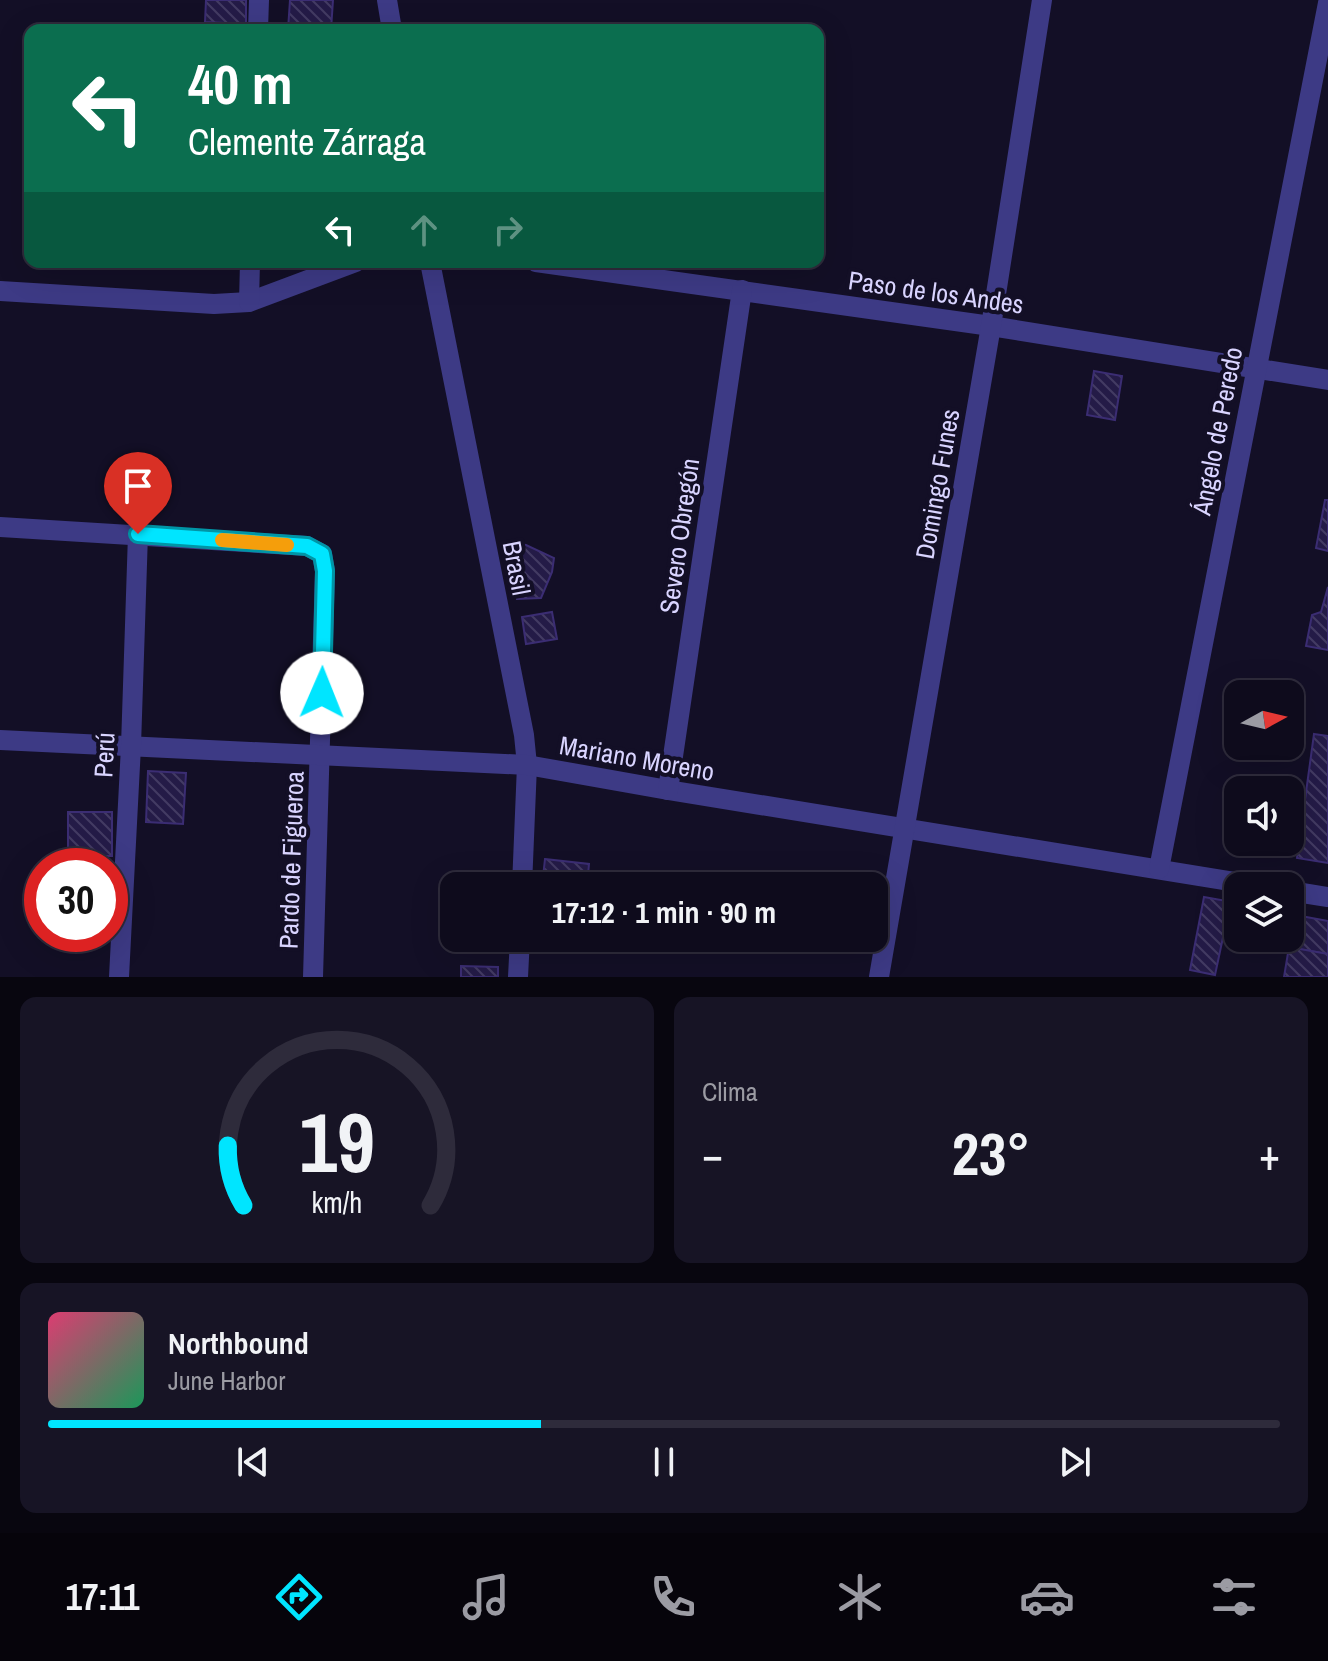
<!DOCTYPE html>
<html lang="es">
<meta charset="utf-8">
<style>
:root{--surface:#0e0b1c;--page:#171425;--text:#f1f3f6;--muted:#9b9ba3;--line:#2e2b3b;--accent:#00e5ff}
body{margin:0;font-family:"Archivo Narrow",sans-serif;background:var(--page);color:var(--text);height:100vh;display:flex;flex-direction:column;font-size:30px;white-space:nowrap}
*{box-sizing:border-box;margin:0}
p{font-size:26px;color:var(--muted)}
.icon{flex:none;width:44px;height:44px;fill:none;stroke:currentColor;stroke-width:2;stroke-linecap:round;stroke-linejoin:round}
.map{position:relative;height:977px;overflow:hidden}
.side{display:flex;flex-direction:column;gap:20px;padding:20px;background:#08060f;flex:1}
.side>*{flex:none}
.guide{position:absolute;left:24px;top:24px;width:800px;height:244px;border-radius:16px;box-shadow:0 8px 32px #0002,0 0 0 2px var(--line);background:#0b6e4f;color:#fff;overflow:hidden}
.needle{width:52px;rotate:82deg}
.fabs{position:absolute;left:1224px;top:680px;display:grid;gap:16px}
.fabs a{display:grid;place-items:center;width:80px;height:80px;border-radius:16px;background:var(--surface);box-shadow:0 8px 32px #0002,0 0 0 2px var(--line);font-size:40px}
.speed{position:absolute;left:24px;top:848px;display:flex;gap:16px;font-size:40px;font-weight:700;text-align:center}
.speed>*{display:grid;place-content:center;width:104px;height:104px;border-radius:50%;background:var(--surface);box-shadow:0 8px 32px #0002,0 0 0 2px var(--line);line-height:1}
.speed .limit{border:12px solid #d22;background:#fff;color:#111}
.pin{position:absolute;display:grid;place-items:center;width:68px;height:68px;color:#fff;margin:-82px -34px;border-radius:50% 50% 50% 0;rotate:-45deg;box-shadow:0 0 8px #0007}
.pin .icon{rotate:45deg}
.me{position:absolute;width:88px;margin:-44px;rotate:1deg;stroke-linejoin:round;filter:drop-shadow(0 0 6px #0008)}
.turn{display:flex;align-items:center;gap:28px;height:168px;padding:0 32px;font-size:36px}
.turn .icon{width:104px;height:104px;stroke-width:2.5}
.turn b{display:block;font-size:56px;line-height:68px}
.lanes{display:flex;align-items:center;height:76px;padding:0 32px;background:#0003;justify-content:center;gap:40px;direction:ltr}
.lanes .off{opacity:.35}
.big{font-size:60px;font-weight:800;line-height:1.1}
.side .widget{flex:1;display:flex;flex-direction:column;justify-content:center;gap:12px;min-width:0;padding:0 28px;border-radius:16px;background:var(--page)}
.side .dial{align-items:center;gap:0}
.dial svg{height:208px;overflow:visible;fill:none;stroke:var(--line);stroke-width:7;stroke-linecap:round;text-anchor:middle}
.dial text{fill:var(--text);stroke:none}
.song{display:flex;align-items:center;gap:24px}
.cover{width:96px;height:96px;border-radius:12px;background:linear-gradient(135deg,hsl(340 70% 55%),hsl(150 70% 35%))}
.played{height:8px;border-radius:4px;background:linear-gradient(90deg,var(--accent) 40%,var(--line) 40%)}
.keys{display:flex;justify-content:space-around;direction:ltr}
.heat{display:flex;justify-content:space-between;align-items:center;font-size:44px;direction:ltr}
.side .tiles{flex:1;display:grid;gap:20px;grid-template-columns:1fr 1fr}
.widget:last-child{grid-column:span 2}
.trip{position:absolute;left:440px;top:872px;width:448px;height:80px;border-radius:16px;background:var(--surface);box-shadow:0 8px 32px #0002,0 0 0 2px var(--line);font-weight:800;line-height:80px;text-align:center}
.dock{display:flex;height:128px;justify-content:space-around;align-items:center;background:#06040b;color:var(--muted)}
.dock .icon{width:56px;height:56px}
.dock .selected{color:var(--accent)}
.dock b{font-size:36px;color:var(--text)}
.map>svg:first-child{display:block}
.building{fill:url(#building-back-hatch);stroke:#3b2d73;stroke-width:2}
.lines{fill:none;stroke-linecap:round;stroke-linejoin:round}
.minor{stroke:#3d3a85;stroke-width:20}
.route-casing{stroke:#0095a6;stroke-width:20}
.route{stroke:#00e5ff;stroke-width:14}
.slow{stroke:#f59e0b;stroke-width:14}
.labels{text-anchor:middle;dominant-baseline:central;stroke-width:8;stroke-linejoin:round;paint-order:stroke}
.street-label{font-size:26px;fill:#d9d4ff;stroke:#130f26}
</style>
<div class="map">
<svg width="1328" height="977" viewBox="0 0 1328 977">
<defs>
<pattern id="building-back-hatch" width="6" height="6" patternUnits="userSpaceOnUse" patternTransform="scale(2)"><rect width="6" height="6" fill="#241b47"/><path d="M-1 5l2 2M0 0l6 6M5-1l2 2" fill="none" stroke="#433b63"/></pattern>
</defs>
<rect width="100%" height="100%" fill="#130f26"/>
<g class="building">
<polygon points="206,0 246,0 246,24 205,22"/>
<polygon points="290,0 333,0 331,30 288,30"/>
<polygon points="1094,371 1122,376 1115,420 1087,415"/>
<polygon points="1325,500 1328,500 1328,551 1316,548"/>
<polygon points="509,543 526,545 554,558 552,572 541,598 517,599"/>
<polygon points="1328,587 1328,650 1306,646 1312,615 1321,612"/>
<polygon points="552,612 557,639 526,644 522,617"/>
<polygon points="1314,734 1328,736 1328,863 1297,858"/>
<polygon points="148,771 186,773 183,824 146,822"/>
<rect x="68" y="812" width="44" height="44"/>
<polygon points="545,859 589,864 587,886 542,886"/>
<polygon points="1204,897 1238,903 1238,938 1290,938 1290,914 1328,921 1328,954 1257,942 1248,949 1230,942 1225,928 1215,975 1190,970"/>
<polygon points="1289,947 1328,954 1328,977 1284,977"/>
<polygon points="461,966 498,967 498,977 461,977"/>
</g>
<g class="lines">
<g class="minor">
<polyline points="387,0 392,30"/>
<polyline points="258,30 259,0"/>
<polyline points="430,262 524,735 527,765 522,886"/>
<polyline points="536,262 991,326 1328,380"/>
<polyline points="0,291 214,304 249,302 356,262"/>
<polyline points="249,302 250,262"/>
<polyline points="0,527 307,546 322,554 325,571 313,977"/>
<polyline points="0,740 527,765 668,790 1260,886"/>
<polyline points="668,790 742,290"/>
<polyline points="1159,869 1328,3"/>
<polyline points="1290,891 1328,897"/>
<polyline points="119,977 131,746 138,534"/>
<polyline points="518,977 520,938"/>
<polyline points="879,977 991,326 1042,0"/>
</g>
</g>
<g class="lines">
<defs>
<polyline id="route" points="138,534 307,546 322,554 325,571 322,693"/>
</defs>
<use href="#route" class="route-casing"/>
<use href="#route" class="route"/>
<polyline class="slow" points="222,540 287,545"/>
</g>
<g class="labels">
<g class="street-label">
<text transform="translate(936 292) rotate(8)">Paso de los Andes</text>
<text transform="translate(1217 431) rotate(-79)">Ángelo de Peredo</text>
<text transform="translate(937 484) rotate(-80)">Domingo Funes</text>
<text transform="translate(679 536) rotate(-82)">Severo Obregón</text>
<text transform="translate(517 568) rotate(79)">Brasil</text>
<text transform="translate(104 755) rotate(-87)">Perú</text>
<text transform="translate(637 758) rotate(10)">Mariano Moreno</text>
<text transform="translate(291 860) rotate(-88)">Pardo de Figueroa</text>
</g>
</g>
</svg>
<div class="fabs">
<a><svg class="needle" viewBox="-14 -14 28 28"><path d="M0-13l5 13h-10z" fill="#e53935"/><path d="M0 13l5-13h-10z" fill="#9b9ba3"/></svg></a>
<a><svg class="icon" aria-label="sound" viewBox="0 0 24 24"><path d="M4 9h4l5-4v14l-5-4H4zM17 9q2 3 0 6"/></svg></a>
<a><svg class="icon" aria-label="layers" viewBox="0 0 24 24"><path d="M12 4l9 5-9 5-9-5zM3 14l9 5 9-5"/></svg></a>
</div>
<div class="speed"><div class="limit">30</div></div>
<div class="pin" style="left:138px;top:534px;background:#d93025"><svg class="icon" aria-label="arrive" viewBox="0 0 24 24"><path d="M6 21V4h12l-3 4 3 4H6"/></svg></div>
<svg class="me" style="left:322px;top:693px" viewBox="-20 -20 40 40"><circle r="19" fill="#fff"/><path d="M0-13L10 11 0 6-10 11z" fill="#00e5ff"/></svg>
<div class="trip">17:12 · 1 min · 90 m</div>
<div class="guide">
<div class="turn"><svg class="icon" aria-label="left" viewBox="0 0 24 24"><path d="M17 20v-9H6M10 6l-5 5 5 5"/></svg><div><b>40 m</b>Clemente Zárraga</div></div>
<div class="lanes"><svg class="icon" aria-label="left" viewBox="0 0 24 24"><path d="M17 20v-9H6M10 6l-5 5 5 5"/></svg><svg class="icon off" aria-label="ahead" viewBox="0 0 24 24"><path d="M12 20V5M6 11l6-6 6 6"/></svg><svg class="icon off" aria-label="right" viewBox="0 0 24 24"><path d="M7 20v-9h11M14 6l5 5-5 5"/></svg></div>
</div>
</div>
<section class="side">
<div class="tiles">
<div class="widget dial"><svg viewBox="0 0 100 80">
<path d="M14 69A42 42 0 1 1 86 69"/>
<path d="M14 69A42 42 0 0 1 8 46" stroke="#00e5ff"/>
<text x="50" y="56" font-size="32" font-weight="700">19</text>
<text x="50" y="72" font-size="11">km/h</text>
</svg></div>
<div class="widget"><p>Clima</p>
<div class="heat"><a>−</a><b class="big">23°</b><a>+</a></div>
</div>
<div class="widget">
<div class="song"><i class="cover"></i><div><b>Northbound</b><p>June Harbor</p></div></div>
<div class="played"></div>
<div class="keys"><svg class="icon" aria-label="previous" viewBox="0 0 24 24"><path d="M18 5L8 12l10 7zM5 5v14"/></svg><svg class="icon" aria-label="pause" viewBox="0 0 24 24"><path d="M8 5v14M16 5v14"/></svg><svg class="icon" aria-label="next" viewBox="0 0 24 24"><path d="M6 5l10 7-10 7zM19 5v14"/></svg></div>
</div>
</div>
</section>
<nav class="dock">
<b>17:11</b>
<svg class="icon selected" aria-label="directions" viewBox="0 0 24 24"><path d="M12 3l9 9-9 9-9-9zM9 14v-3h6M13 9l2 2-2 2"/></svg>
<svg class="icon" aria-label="music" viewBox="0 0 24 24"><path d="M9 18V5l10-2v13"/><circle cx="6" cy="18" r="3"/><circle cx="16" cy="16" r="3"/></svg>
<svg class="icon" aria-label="phone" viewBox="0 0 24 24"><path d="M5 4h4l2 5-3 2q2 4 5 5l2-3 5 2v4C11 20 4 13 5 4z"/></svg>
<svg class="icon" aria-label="climate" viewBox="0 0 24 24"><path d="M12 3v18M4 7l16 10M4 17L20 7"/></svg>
<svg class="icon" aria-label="car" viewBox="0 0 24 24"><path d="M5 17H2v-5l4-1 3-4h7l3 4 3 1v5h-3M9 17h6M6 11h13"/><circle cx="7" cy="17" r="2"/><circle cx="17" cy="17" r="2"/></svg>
<svg class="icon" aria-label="filters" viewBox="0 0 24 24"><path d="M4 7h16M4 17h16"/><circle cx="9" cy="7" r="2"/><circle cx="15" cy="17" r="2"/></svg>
</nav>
